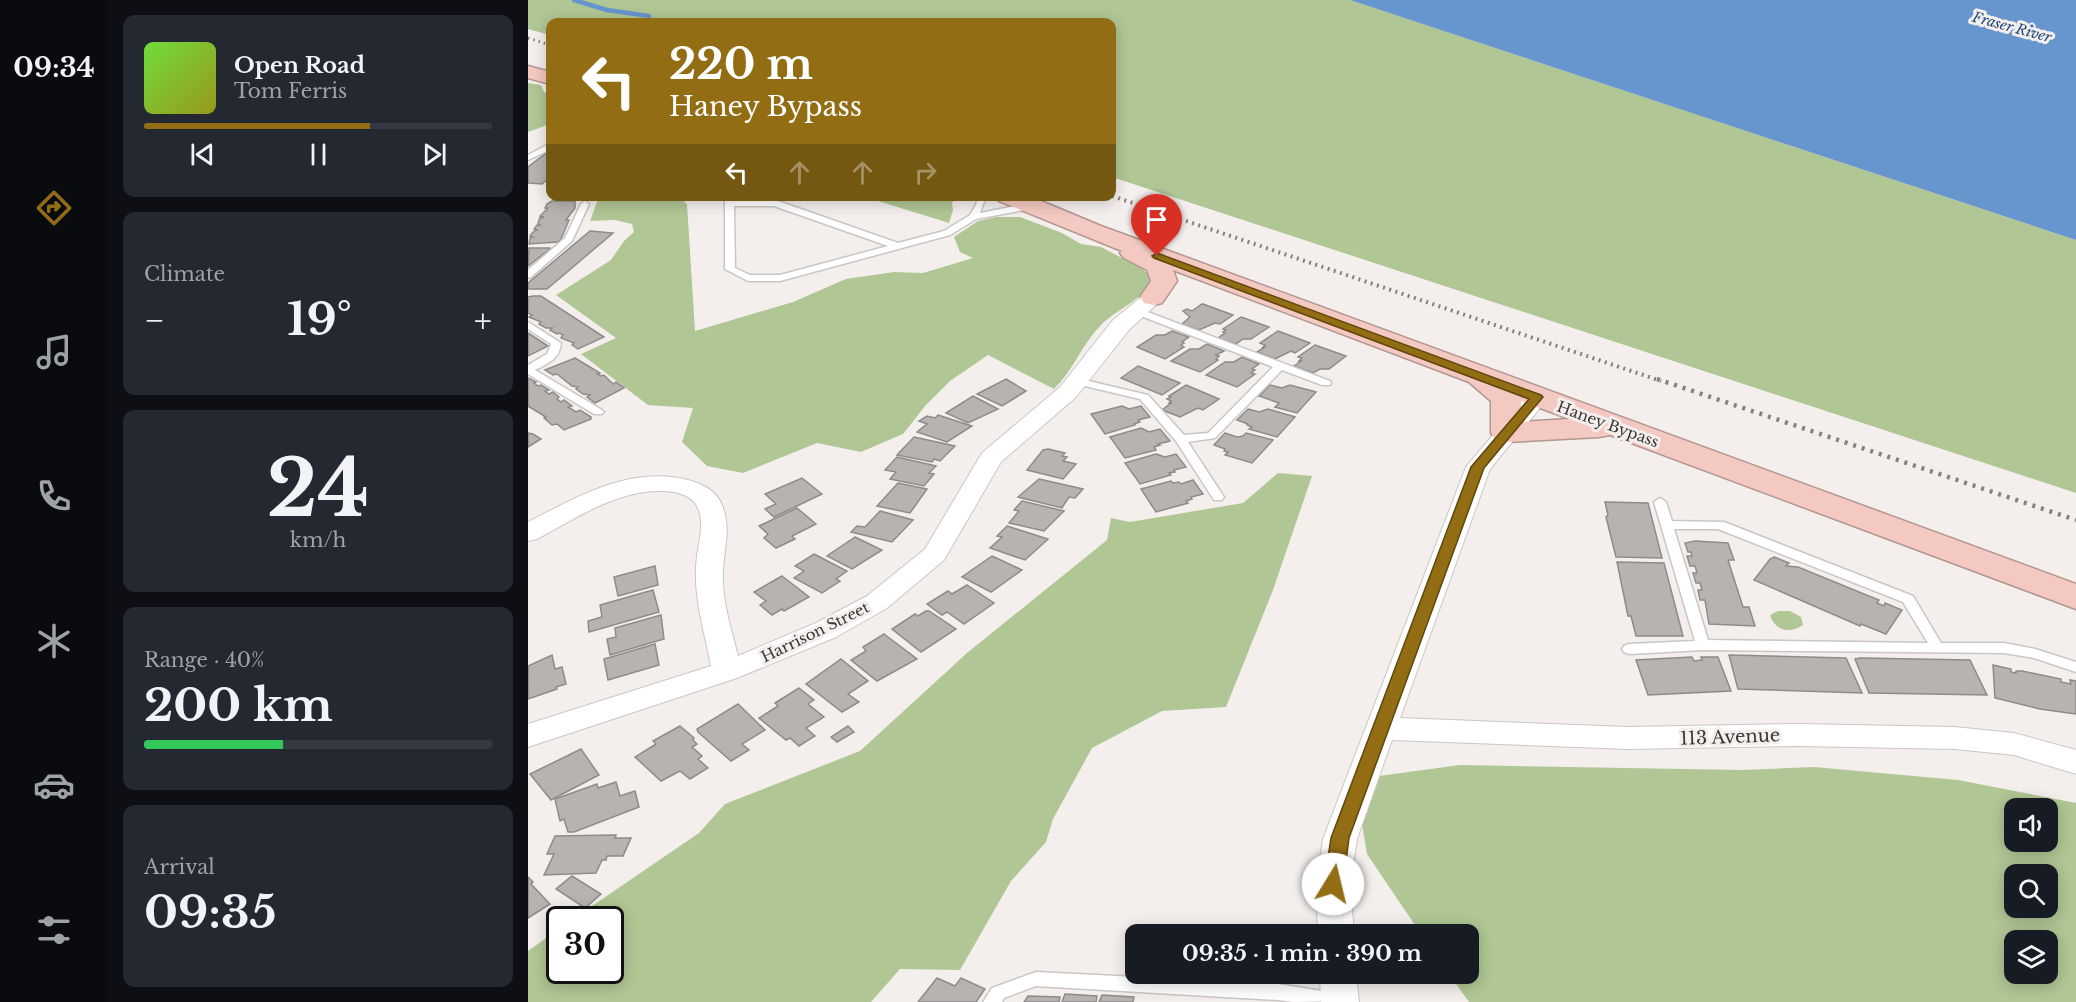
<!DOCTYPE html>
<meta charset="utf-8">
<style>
:root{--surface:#171b24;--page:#242831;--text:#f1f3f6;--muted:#9ea1a6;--line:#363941;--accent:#926d14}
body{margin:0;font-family:"Libre Baskerville",serif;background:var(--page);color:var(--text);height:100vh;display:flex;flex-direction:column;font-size:22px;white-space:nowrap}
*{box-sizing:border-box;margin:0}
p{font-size:20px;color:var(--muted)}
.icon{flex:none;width:33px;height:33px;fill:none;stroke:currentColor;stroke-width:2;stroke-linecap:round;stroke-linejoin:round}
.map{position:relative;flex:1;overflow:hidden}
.sheet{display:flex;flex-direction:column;gap:15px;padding:15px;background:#0d0f14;width:420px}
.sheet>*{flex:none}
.top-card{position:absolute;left:18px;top:18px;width:570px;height:183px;border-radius:12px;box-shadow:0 3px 15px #0003;background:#926d14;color:#fff;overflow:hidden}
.tools{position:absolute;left:1476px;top:798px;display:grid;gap:12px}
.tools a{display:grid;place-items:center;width:54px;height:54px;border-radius:12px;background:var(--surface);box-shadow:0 3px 15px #0003;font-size:30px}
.speed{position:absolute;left:18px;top:906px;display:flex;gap:12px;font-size:30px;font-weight:700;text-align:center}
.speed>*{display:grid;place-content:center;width:78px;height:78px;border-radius:50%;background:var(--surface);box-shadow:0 3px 15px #0003;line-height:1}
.speed .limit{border:3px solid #111;border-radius:9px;background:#fff;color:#111}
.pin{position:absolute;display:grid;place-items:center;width:51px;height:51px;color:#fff;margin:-62px -26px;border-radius:50% 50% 50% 0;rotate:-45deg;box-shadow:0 0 6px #0007}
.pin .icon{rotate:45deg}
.me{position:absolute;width:66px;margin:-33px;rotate:9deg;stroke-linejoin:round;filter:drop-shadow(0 0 4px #0008)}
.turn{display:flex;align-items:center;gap:21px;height:126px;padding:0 24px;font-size:27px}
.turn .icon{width:78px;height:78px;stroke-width:2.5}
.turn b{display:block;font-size:42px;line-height:51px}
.lanes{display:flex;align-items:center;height:57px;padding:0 24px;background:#0003;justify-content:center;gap:30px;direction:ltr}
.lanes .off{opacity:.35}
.big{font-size:45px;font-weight:700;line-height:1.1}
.sheet .card{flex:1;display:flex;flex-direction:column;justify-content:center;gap:9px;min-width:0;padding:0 21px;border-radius:12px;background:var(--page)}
.sheet .dial{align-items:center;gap:0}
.dial b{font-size:78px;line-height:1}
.song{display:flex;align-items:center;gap:18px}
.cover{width:72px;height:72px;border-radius:9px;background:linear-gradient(135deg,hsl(100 70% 55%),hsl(60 70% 35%))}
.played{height:6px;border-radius:3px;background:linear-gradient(90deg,var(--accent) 65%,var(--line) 65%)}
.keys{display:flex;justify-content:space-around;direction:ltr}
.heat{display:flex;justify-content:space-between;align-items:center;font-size:33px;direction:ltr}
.charge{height:9px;border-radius:4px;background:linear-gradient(90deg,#34c759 40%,var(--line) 0)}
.trip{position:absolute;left:597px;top:924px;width:354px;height:60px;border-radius:12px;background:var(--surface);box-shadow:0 3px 15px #0003;font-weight:700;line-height:60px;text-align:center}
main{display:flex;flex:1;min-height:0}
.tabs{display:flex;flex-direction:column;width:108px;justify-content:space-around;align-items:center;background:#090b0e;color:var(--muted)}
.tabs .icon{width:42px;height:42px}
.tabs .selected{color:var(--accent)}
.tabs b{font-size:27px;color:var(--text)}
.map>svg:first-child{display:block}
.green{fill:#b0c694;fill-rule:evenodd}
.water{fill:#6795cd}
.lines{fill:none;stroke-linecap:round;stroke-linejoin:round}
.stream{stroke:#6795cd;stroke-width:4.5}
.building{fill:#b7b3b1;stroke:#8f8b89;stroke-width:1.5}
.lane-casing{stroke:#cbc6c4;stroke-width:3}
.street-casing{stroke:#cbc6c4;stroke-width:2}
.highway-casing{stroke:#b29690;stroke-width:3}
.lane{fill:#fff;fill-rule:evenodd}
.street{fill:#fff;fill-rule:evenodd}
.highway{fill:#f3c9c1;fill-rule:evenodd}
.rail-far2{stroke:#84817f;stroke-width:3;stroke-dasharray:1.5 4;stroke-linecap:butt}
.rail-far1{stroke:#84817f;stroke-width:4;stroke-dasharray:2 4.5;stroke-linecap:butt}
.rail{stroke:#84817f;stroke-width:4.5;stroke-dasharray:3 6;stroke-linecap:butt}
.route{fill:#926d14;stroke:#5f470d;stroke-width:1.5}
.labels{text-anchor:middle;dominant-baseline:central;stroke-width:6;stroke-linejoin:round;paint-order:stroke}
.far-water-label{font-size:14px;font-style:italic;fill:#17477b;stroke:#f4efed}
.street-label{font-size:15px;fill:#393736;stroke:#f4efed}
.near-street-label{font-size:18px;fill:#393736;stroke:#f4efed}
</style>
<main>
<nav class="tabs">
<b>09:34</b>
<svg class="icon selected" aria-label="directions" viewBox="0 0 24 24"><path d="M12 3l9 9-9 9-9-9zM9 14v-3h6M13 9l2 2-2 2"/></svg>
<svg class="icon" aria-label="music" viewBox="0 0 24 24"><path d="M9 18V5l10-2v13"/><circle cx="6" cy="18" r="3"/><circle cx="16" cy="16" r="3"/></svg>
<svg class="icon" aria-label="phone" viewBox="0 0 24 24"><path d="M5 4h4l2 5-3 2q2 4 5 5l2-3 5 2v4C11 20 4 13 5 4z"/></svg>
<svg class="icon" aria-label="climate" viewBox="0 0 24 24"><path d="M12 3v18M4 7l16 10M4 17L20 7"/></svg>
<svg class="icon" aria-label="car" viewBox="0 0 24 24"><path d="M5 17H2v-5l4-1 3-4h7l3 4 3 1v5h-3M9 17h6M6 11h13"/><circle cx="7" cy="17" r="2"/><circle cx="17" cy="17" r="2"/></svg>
<svg class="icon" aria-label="filters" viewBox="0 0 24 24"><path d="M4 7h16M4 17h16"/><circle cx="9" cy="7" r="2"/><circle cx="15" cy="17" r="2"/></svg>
</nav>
<section class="sheet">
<div class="card">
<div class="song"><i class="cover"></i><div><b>Open Road</b><p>Tom Ferris</p></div></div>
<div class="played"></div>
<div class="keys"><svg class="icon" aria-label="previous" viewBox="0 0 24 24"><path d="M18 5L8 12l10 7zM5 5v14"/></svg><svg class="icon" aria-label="pause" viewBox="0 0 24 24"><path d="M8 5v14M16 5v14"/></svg><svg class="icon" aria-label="next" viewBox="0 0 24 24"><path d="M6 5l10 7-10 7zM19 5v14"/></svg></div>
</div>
<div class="card"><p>Climate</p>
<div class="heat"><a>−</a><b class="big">19°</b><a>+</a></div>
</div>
<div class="card dial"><b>24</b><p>km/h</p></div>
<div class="card"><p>Range · 40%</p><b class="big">200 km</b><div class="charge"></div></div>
<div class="card"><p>Arrival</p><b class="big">09:35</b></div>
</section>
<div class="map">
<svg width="1548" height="1002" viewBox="0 0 1548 1002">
<rect width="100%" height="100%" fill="#f4efed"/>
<g class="green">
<polygon points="0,0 822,0 1548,240 1548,493 584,177 584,22 22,22 22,35 0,29"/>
<polygon points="0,83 13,85 16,92 22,95 22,124 0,132"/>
<path d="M60 196 151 197 159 204 167 331 265 302 318 279 366 272 395 273 445 258 432 252 426 237 450 221 468 217H492L534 233 553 244 573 247 613 268 619 273 622 283C610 303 589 309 573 325 554 344 545 371 526 389L460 355 422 381 398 405 375 434 333 452 289 443 215 473 179 466 154 442 165 408 120 405 53 354 88 338 28 295 83 260 96 241 106 232 104 224 87 220 62 221 70 199Z"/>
<polygon points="426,196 431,199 424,202 425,210 421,223 337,197"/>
<polygon points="750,473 784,476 745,590 698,707 634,711 564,748 525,819 518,842 483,881 432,970 372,969 343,1002 0,1002 0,951 31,929 32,970 82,970 82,920 45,919 171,833 197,804 332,751 439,653 579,540 583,518 602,522 715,503"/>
<path d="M1250 611H1262L1273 617 1275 625C1262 634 1247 631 1242 615Z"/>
<path d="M932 765 1215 770 1286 767 1430 780 1548 803V1002H941L921 974H940V934H893L839 854 833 818 851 776ZM1486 808H1520V842H1486ZM1486 874H1520V908H1486ZM1486 940H1520V974H1486Z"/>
</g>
<polygon class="water" points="822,0 1548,0 1548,240"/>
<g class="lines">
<polyline class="stream" points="46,0 79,10 121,16"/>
</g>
<g class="building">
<polygon points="17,154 22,154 22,177 14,184 0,183 0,167"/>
<polygon points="24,201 47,201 47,208 38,220 41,220 33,239 30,242 1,244 2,238 5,237 2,236 5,232 9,230 6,229 9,225 12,225 10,223 12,218 16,217 12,216 20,208 17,208 19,204"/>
<polygon points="62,231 85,233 19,289 0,289 0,283"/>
<polygon points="1,248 22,248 22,249 0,266"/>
<polygon points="5,296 13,296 76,337 50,349 44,345 46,343 33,338 35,335 31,333 29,334 22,330 24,328 18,328 11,324 13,322 1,317 4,315 0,313 0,297"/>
<polygon points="674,304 675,304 705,315 692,324 687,323 671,330 654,324 662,317 655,311 659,309 664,311"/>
<polygon points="713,317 741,327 723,339 715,339 708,344 690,338 697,333 695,332 698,330 695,329"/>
<polygon points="644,331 661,337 654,342 656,343 653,345 656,347 637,359 609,347 628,335 637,335"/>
<polygon points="750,331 782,343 767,353 763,351 747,359 729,352 737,347 735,347 737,345 732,343"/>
<polygon points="0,333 20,346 0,356"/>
<polygon points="679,344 696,351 688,355 691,356 688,359 690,360 672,372 643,361 662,349 671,349"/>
<polygon points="787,345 818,356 801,369 792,369 785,373 766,366 773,361 771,361 774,358 770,357"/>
<polygon points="714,357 731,364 724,369 727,370 723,373 727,374 709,387 678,375 697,362 706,362"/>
<polygon points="47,358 72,373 69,374 73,376 76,375 85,384 88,382 96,388 67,403 59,397 62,395 55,394 48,389 50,387 44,386 29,374 25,375 17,370"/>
<polygon points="610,366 652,383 634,395 593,378"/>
<polygon points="0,378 8,382 6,383 10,386 13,385 21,390 17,391 21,394 25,392 31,397 29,399 33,402 36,400 44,406 40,407 48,412 52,410 63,417 63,419 36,430 29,424 24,425 16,418 18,417 0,406"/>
<polygon points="478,379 498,391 474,406 449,394"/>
<polygon points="658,385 691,399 675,410 670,408 652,417 634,410 643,403 641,403 643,401 639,399 643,397 641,396"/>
<polygon points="742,385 754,388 762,385 788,392 769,413 747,407 751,403 731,396"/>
<polygon points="445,396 470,409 440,423 418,413"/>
<polygon points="594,406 601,409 613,406 622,417 610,420 612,422 606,424 607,425 577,434 563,414"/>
<polygon points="720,409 731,412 740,409 767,417 749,437 721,429 724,427 719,425 720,424 709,420"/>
<polygon points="410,415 444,426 419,442 389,432 399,424 391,421 399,416 407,418"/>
<polygon points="613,428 621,432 632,429 642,441 630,444 632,445 626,447 628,450 597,458 582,437"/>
<polygon points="0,433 5,434 13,439 0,447"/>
<polygon points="697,433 709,437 715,436 718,433 745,440 724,463 697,455 700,452 696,451 697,449 686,445"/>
<polygon points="386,437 427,446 412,461 406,459 404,462 369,455"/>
<polygon points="520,449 537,453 534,456 539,457 535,461 548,464 535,479 499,470 515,450"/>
<polygon points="628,454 637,457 648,454 658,467 646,470 647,472 641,473 643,475 612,484 597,463"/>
<polygon points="369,457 408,466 401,473 406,474 396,486 362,479 368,472 357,470"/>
<polygon points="274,478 294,494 246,517 237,509 248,504 237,494"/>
<polygon points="511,479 555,489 547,498 541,497 534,508 490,497"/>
<polygon points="665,480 675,494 663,497 664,499 658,501 660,503 628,512 613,489 643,481 645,483 651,482 653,484"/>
<polygon points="370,483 399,489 382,513 349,506"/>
<polygon points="494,501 536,511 516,531 481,523 491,511 486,510"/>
<polygon points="1077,502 1120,503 1134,558 1088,557 1078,517 1080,515"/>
<polygon points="269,508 288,524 264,536 267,539 248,548 236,538 240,534 231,526"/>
<polygon points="352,511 385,520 364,542 323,532 329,526 337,527"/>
<polygon points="479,526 520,539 497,560 462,548 474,537 469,536"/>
<polygon points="327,537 354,550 324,569 299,556"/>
<polygon points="1167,541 1200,543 1206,560 1200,560 1215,607 1221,607 1227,626 1181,624 1177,600 1172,600 1170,590 1174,590 1172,583 1168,583 1165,573 1169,573 1167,566 1162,566 1159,556 1164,556 1163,552 1160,552 1157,543"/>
<polygon points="286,554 319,571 308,579 312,581 294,593 266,578 276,571 267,566"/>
<polygon points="464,556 494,570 463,592 434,577"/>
<polygon points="1246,557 1261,563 1258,566 1270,567 1351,600 1349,603 1356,606 1357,603 1374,610 1358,634 1333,624 1332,626 1226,580 1242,559"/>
<polygon points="1089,562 1136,563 1155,636 1108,636 1103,616 1100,616"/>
<polygon points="127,566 130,585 90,596 86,577"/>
<polygon points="254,576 281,597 256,611 254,609 244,615 232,605 238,601 226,592"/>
<polygon points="439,585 466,603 436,624 419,612 414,615 399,604 420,591 424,594"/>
<polygon points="125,590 131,612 61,632 60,621 74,617 72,605"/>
<polygon points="398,611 401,611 428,629 393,652 364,629 387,614 390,616"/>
<polygon points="133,615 136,639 82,655 79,639 88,637 87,628"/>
<polygon points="356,634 389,659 349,681 323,660 338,651 335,647"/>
<polygon points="127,644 131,665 80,680 76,659"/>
<polygon points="24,655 27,669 34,667 38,684 28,687 29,689 0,699 0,666"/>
<polygon points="1201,655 1318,658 1334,693 1210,689"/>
<polygon points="1164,657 1166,661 1174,660 1173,657 1190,657 1203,691 1120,695 1108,660"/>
<polygon points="1332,658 1442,660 1459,695 1341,693 1327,659"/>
<polygon points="313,659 340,681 320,694 331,702 314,712 278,684"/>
<polygon points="1465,665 1483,669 1483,672 1488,673 1488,671 1494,671 1533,679 1533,682 1543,684 1542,680 1548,681 1548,714 1512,709 1467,698"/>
<polygon points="271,688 286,700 280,704 296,717 278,728 287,736 271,746 262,738 258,740 231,718 250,706 247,703"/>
<polygon points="210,704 237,730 214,744 221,750 203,761 170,732 169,729"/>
<polygon points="152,726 166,738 165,740 169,744 164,747 174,756 170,759 180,768 162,779 152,771 133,781 107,757 128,744 125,741"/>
<polygon points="320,726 326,732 309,742 303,737"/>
<polygon points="53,749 71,775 23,800 2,774"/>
<polygon points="88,782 92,796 107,791 111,807 46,832 40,832 36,819 32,821 27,799 69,784 70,788"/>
<polygon points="88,835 87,838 103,838 95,856 79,856 78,860 74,860 68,873 16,875 26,854 19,854 27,836"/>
<polygon points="44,876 73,894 57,908 28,889"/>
<polygon points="0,877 5,882 3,884 22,904 0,918"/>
<polygon points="409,978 427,986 433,978 457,989 448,1002 390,1002"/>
<polygon points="537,994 569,996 568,1002 534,1002"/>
<polygon points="574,995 606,997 605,1002 571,1002"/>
<polygon points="500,996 532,997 531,1002 496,1002"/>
</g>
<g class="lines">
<defs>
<g id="lane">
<polygon points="19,145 22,145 22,150 0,160 0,155"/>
<path d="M197 196H205V200L250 201 370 243 416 231 442 215 448 205 450 196H458L452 213 502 203 506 206 502 209 448 219 422 235 252 281H220L197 269ZM206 206H246L360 246 252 275H222L207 268Z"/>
<polygon points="57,201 61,204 44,241 3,277 0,278 0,270 37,238 53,204"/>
<polygon points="609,308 802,381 803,383 802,385 794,385 754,370 687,438 660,442 696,497 694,500 686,500 648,441 612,399 544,383 543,381 548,378 620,395 656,435 680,433 745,367 605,313 604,311"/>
<path d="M0 322 33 343C32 358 20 364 7 370L74 410 76 412 74 414H66L0 374V365L19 354 23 344 0 329Z"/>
<path d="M1132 498 1138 502 1144 521 1196 522 1385 596 1413 643H1476L1507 649 1548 662V672L1506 658 1476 653 1175 650 1101 654 1096 652 1094 649 1096 646 1101 644 1167 641 1126 502ZM1146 529H1190L1375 602 1400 643 1180 640Z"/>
<polygon points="508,972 750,984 807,993 813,996 816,1001 765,1002 750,1000 508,986 476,998 474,1002 455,1002 464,988"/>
</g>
<g id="street">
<path d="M625 291 632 293 635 297 632 301 601 330 548 397 473 462 416 560 359 608 308 637 209 678 0 747V724L183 666C176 629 164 594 169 556 171 541 177 521 169 506 165 498 155 494 146 492 96 485 52 516 9 539L0 541V522C49 497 102 465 160 480 176 484 192 493 196 511 203 533 194 557 195 579 195 605 204 631 210 656L288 623 339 596 397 549 454 453 532 387 585 320 618 293Z"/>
<polygon points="1009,390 1017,392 1021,397 962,469 872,718 1100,727 1271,724 1427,727 1486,733 1548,750 1548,774 1486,755 1427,749 1271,746 1100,749 864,740 829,839 822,884 826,934 790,934 788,884 795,839 938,467 1001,392"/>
<polygon points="792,974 828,974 831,1002 793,1002"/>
</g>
<g id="highway">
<polygon points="0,66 22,72 22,84 0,78"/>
<path d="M467 196H501L573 226 1548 584V609L1082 435 1071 437 978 442 967 440 963 433V401L941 382 645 270 649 281 634 303 625 305 616 303 612 297 623 281 619 270 596 258 592 253 594 251 471 201ZM993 401 1042 419 993 422Z"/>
</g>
</defs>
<use href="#lane" class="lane-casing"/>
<use href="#street" class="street-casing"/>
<use href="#highway" class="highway-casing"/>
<use href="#lane" class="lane"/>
<use href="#street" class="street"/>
<use href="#highway" class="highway"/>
<polyline class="rail-far2" points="0,38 22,45"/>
<polyline class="rail-far1" points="584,196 1133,381"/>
<polyline class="rail" points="1129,379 1548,520"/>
</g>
<polygon class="route" points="629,253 1013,395 1015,397 956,468 821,838 815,884 812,889 805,891 799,889 796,884 803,838 943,467 1001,399 626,258 624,256"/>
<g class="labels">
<g class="far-water-label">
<text transform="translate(1484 27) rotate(15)">Fraser River</text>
</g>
<g class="street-label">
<text transform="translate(1080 424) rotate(20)">Haney Bypass</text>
<text transform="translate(287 632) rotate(-26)">Harrison Street</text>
</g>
<g class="near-street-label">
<text transform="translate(1202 737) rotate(-2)">113 Avenue</text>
</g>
</g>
</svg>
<div class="tools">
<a><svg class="icon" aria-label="sound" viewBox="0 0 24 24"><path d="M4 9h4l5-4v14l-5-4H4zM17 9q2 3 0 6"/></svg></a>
<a><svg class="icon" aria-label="search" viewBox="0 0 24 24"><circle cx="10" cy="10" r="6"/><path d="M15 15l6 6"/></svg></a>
<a><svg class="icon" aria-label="layers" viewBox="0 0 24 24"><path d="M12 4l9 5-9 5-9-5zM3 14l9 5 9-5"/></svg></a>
</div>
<div class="speed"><div class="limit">30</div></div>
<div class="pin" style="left:629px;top:256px;background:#d93025"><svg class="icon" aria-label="arrive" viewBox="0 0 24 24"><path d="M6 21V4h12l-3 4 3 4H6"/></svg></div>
<svg class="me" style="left:805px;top:884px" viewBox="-20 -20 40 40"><circle r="19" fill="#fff"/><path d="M0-13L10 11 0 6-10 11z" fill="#926d14"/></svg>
<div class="trip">09:35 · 1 min · 390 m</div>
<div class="top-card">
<div class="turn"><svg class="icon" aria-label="left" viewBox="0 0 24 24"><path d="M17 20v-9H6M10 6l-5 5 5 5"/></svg><div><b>220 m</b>Haney Bypass</div></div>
<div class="lanes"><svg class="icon" aria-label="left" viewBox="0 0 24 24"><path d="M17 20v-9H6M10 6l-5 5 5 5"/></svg><svg class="icon off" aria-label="ahead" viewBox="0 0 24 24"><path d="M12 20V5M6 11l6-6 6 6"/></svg><svg class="icon off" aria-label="ahead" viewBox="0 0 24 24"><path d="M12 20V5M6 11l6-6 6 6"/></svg><svg class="icon off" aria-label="right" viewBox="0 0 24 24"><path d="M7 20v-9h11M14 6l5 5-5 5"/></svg></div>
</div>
</div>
</main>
